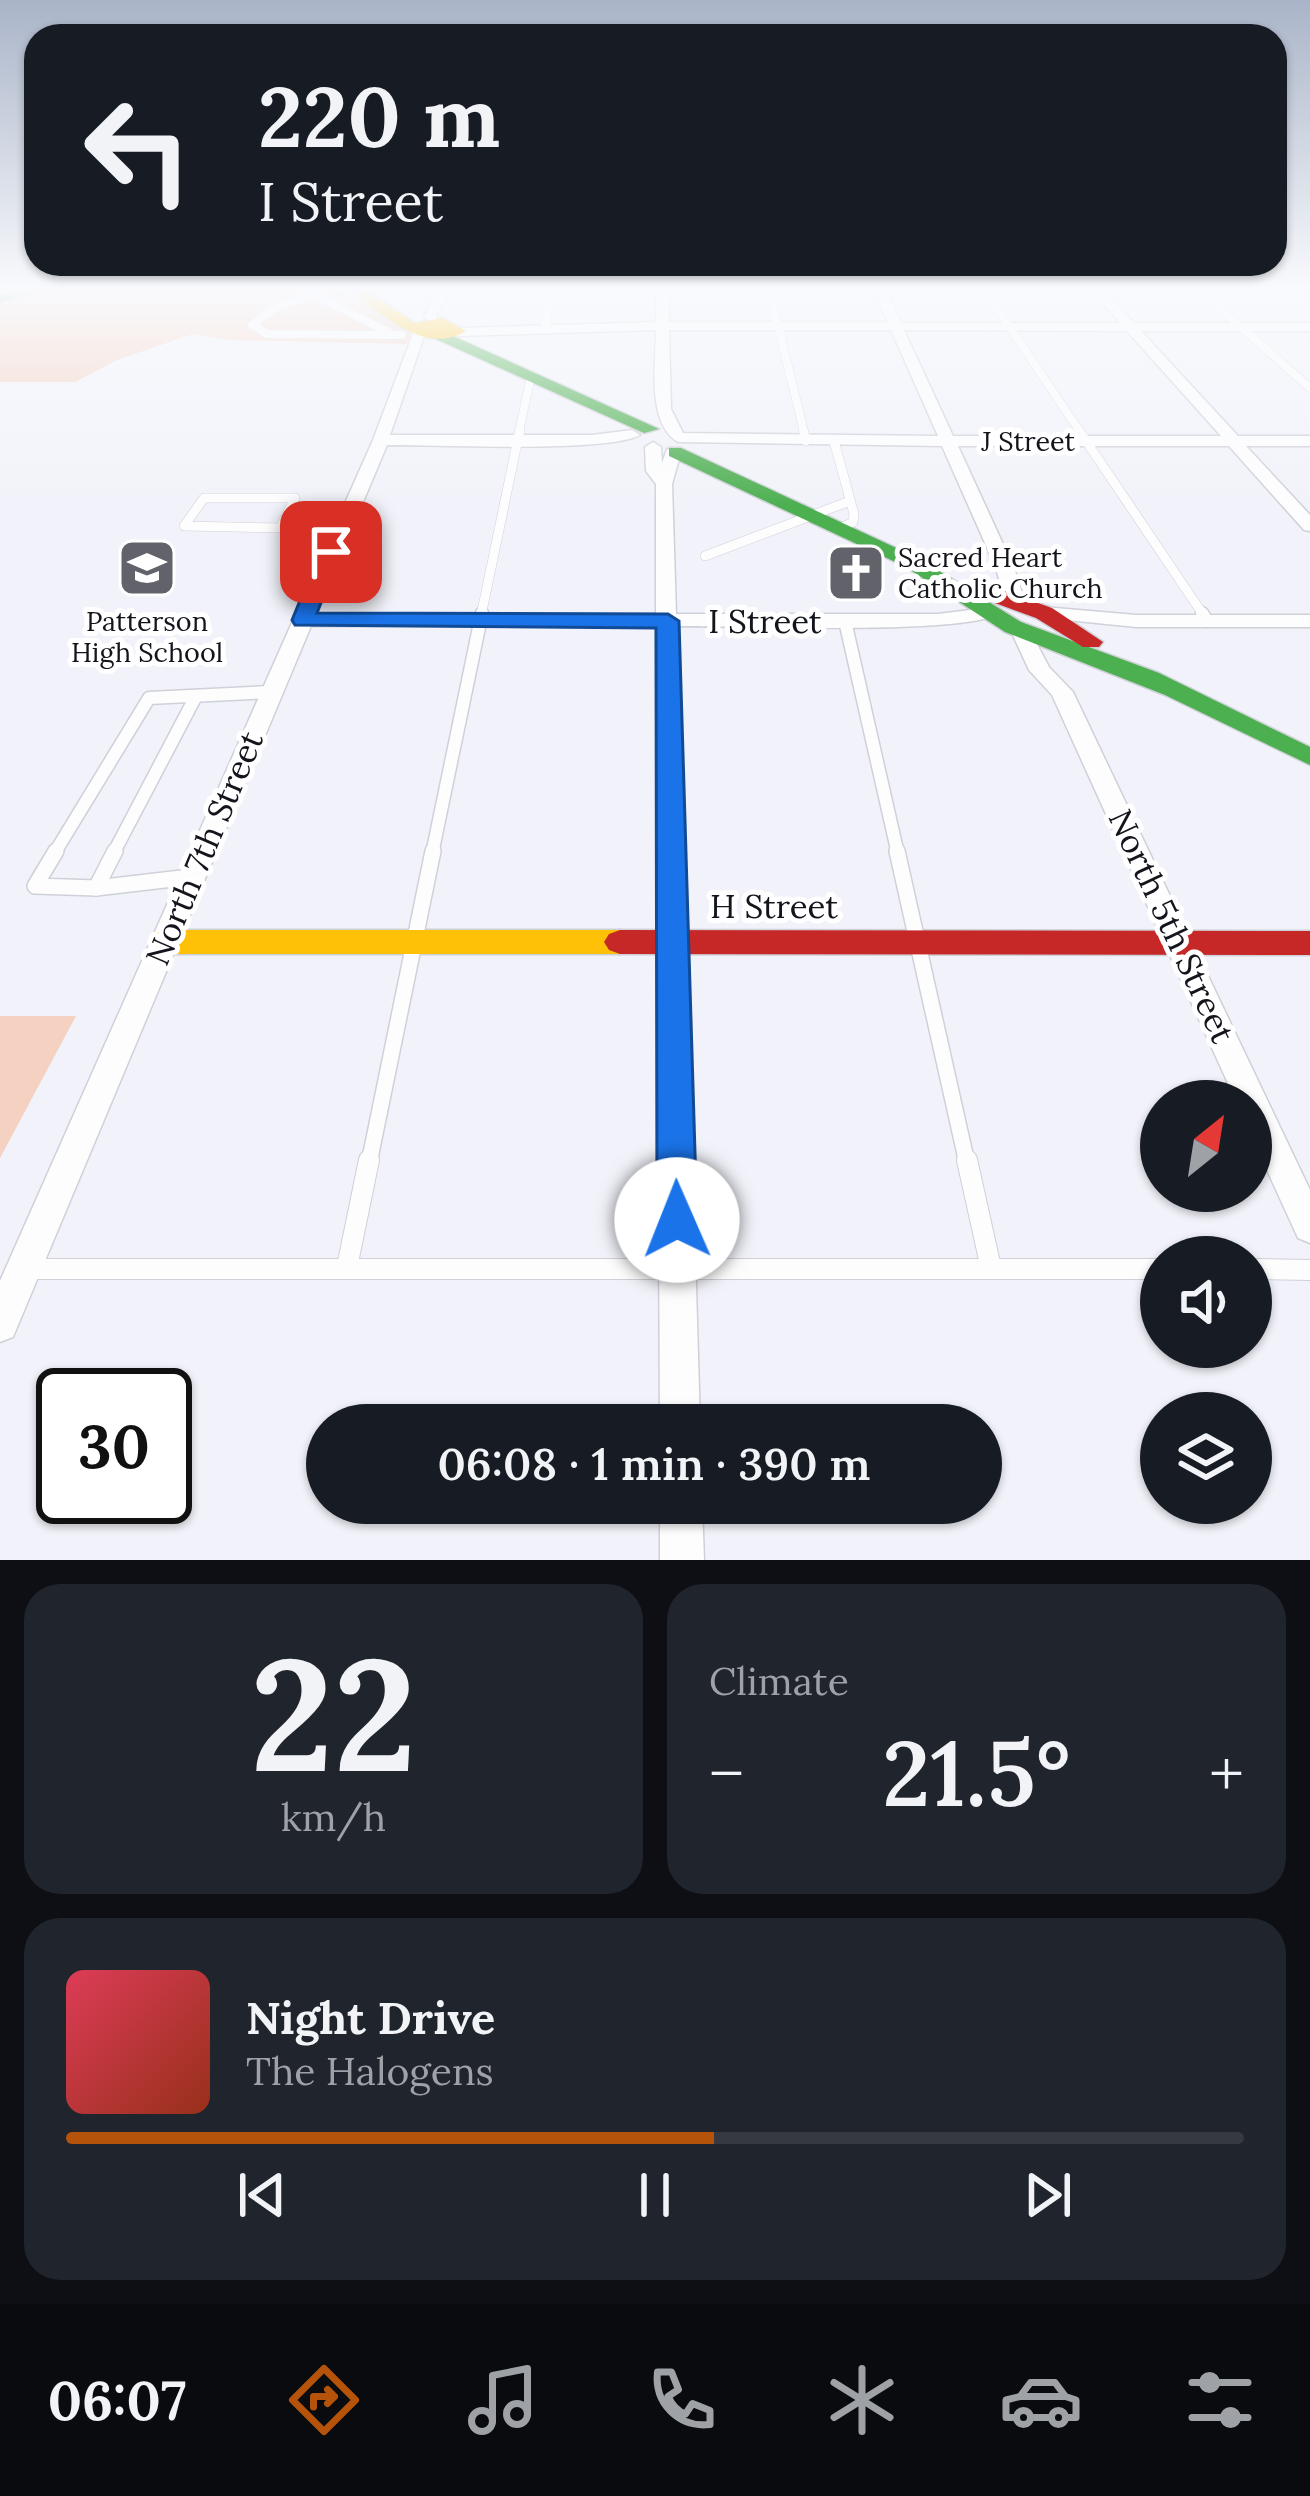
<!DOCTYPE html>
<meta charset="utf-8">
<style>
:root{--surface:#171b24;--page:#20242c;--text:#f1f3f6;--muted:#9ea1a6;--line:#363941;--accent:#b45309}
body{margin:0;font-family:Lora,serif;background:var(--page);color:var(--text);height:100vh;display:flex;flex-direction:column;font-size:45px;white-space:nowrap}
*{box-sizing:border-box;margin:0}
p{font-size:39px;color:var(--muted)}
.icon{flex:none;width:66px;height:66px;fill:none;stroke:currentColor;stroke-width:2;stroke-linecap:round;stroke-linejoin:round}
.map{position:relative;height:1560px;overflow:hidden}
.side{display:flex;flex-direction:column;gap:24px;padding:24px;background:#0d0f14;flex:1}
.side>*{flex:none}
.guide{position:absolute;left:24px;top:24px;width:1263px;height:252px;border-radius:36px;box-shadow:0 3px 9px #0004;background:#171b24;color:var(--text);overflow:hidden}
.needle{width:78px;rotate:30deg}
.fabs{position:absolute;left:1140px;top:1080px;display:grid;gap:24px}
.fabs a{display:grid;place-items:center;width:132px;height:132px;border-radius:50%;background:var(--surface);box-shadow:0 3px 9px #0004;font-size:60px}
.speed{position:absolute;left:36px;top:1368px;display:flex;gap:24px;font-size:60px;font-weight:700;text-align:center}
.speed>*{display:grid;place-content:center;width:156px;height:156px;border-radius:50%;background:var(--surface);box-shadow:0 3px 9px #0004;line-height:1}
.speed .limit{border:6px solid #111;border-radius:18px;background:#fff;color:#111}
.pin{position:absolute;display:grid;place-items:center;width:102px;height:102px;color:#fff;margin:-51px;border-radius:24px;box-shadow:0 6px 18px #0006}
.me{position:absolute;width:132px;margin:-66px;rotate:359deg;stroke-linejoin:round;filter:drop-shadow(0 0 9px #0008)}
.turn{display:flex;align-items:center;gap:42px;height:252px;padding:0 36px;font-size:54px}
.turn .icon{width:156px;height:156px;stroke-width:2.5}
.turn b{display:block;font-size:84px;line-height:102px}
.big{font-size:90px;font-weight:600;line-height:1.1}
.side .card{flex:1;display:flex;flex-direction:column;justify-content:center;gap:18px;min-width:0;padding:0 42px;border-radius:36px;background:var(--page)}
.side .dial{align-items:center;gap:0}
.dial b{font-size:156px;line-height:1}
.song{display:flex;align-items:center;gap:36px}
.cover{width:144px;height:144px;border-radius:18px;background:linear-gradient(135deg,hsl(350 70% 55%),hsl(10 70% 35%))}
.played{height:12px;border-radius:6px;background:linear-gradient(90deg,var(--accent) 55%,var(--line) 55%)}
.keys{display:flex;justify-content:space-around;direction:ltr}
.heat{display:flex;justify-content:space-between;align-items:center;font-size:66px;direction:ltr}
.side .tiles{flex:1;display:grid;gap:24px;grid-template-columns:1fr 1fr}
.card:last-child{grid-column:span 2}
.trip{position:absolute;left:306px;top:1404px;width:696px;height:120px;border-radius:60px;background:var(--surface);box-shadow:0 3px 9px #0004;font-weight:600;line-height:120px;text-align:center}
.tab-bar{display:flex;height:192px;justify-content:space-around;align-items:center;background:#090b0e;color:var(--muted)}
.tab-bar .icon{width:84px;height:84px}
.tab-bar .active{color:var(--accent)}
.tab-bar b{font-size:54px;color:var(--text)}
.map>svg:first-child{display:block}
.green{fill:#f4d1c0}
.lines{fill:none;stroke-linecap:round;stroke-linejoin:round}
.lane-far4-casing{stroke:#cfd1d8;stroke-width:9}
.lane-far3-casing{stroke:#cfd1d8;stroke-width:10}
.lane-far2-casing{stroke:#cfd1d8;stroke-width:15}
.lane-far1-casing{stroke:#cfd1d8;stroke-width:18}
.lane-casing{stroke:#cfd1d8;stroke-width:22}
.street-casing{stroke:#cfd1d8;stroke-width:3}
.fast-casing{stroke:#cfd1d8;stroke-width:3}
.slow-casing{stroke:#cfd1d8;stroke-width:3}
.jam-casing{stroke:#cfd1d8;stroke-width:3}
.lane-far4{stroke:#fdfdfe;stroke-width:8}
.lane-far3{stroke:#fdfdfe;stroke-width:9}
.lane-far2{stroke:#fdfdfe;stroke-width:12}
.lane-far1{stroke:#fdfdfe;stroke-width:15}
.lane{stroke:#fdfdfe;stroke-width:20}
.street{fill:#fdfdfe;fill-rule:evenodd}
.fast{fill:#4caf50;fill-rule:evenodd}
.slow{fill:#ffc107;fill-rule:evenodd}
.jam{fill:#c62828;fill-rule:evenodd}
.route{fill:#1a73e8;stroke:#114b97;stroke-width:3}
.labels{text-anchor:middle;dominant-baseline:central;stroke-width:10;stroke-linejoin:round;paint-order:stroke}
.far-street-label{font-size:27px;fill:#13141c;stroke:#fff}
.far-poi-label{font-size:27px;fill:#13141c;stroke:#fff;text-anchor:start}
.street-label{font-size:33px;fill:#13141c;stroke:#fff}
</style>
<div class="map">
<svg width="1310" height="1560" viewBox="0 0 1310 1560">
<rect width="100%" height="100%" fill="#f2f3fa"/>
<g class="green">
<polygon points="45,289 338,289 413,331 407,344 227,340 193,334 117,360 75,382 0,382 0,303"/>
<polygon points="0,1016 76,1016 0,1158"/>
</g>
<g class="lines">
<defs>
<g id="lane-far4">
<polyline points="769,289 804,432"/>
<polyline points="984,289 1080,432"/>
<polyline points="1198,289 1310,388"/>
<polygon points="315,295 394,335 267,334 252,325 278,306"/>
<polyline points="546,326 551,289"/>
<polyline points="394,335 402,335"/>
<polyline points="519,432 531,376"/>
</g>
<g id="lane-far3">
<polyline points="803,429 806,441"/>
<polyline points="1078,429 1204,616"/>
<polyline points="834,441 854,514 853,522 841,528"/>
<polygon points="204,498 295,498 280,528 184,526"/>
<polyline points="287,519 344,518"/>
<polyline points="705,556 850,501"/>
<polyline points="481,616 520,429"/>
</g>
<g id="lane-far2">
<polyline points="1202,613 1207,621"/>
<polyline points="845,621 898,854"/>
<polyline points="54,854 149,698 269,692"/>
<polyline points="113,854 196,696"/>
<polyline points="432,854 482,613"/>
</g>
<g id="lane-far1">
<polyline points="56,851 35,886 96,888 190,877"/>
<polyline points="897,851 967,1163"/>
<polyline points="96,888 115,851"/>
<polyline points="369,1163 433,851"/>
</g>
<g id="lane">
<polyline points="967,1160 991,1268"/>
<polyline points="347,1267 369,1160"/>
<polyline points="28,1269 1161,1269"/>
<polyline points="1251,1269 1310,1270"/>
</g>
<g id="street">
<polygon points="439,289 451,289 436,316 439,322 433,326 424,316"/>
<path d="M656 289H668L669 322H888L873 289H885L901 323H1120L1090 289H1102L1134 323H1310V331H1141L1238 436H1310V446H1246L1310 515V531L1304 530 1229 446H958L1014 568 1025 602 1015 608 1005 602 996 568 942 446 678 442C646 423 656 363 656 330L458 336 452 332 458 328 656 322ZM669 330H891L938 436 683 433 671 409ZM904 330 1127 331 1221 436H953Z"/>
<path d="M420 327 426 331 390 435H592L632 430 640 435C609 453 433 445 387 445L316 614H656V484L646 471 645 447 653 442 661 447 662 463 667 449 681 452 672 484 676 614H938L986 608 996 614C967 635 728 626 677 626L700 1425H660L656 626H311L13 1337 0 1342V1281L373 440 414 331Z"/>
<polygon points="1044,607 1136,615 1310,615 1310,627 1136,627 1037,617 1034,613"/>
<polygon points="1021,625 1028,627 1049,667 1073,692 1310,1190 1310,1243 1298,1238 1251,1135 1251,1101 1236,1101 1052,695 1029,670 1011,631"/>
<polygon points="660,1503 702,1503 704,1560 660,1560"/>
</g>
<g id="fast">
<polygon points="20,289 40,289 0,303 0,295"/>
<polygon points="436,333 446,333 659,429 644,433 436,339"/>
<polygon points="669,448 681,448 920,559 1021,622 1159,673 1310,747 1310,765 1165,695 1005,632 906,567 669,456"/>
</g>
<g id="slow">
<path d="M356 290H366L415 323 443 318 466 331C427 355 388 318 356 296Z"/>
<polygon points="165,930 620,930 631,934 636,942 631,950 620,954 165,954 154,950 149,942 154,934"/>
</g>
<g id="jam">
<polygon points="976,581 1052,608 1103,642 1099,647 1083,647 1036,618 968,593 968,583"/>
<polygon points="620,930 1310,931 1310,955 620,954 609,950 604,942 609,934"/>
</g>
</defs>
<use href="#lane-far4" class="lane-far4-casing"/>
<use href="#lane-far3" class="lane-far3-casing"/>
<use href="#lane-far2" class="lane-far2-casing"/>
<use href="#lane-far1" class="lane-far1-casing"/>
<use href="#lane" class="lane-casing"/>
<use href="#street" class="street-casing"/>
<use href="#fast" class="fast-casing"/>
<use href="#slow" class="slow-casing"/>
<use href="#jam" class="jam-casing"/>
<use href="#lane-far4" class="lane-far4"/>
<use href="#lane-far3" class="lane-far3"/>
<use href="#lane-far2" class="lane-far2"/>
<use href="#lane-far1" class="lane-far1"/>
<use href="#lane" class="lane"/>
<use href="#street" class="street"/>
<use href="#fast" class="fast"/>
<use href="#slow" class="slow"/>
<use href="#jam" class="jam"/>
</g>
<linearGradient id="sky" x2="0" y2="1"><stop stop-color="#a9b4c8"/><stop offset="0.57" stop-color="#f9fafd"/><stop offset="1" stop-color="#f9fafd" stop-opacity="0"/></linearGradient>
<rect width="1310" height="507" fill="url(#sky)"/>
<polygon class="route" points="331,546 341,552 317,613 668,614 679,621 697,1220 691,1232 677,1238 663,1232 657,1220 656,628 295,625 292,620 320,552"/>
<defs>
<symbol id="school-square" viewBox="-11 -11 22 22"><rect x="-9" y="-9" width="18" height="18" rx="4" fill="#61626a" stroke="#fff"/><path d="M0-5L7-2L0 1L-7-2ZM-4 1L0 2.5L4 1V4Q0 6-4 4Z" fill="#fff"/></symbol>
<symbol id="church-square" viewBox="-11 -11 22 22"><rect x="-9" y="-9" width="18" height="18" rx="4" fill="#61626a" stroke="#fff"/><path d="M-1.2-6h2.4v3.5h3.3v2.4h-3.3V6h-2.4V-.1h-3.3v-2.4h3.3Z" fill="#fff"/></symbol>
</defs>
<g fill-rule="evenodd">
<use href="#school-square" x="114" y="535" width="66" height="66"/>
<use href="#church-square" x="823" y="540" width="66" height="66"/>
</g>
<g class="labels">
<g class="far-street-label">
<text x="1028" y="441">J Street</text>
</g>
<g class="far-poi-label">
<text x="898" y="557">Sacred Heart<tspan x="898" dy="31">Catholic Church</tspan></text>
<text x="147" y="621" text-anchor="middle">Patterson<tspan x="147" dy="31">High School</tspan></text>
</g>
<g class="street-label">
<text x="765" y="621">I Street</text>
<text transform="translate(204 848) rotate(-67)">North 7th Street</text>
<text x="774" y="906">H Street</text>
<text transform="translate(1172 926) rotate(65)">North 5th Street</text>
</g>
</g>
</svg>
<div class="fabs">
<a><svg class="needle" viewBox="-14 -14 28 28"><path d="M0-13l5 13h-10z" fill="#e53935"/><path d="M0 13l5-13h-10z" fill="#9ea1a6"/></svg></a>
<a><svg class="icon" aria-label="sound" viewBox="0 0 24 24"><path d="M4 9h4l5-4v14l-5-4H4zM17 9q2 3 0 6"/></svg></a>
<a><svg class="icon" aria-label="layers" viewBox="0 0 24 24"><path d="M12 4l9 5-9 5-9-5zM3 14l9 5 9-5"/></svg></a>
</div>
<div class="speed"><div class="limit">30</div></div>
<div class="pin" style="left:331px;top:552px;background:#d93025"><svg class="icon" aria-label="arrive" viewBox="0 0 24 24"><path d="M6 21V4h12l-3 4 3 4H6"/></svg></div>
<svg class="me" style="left:677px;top:1220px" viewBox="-20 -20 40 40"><circle r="19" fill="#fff"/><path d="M0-13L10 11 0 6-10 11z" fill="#1a73e8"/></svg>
<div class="trip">06:08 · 1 min · 390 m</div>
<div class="guide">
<div class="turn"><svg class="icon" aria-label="left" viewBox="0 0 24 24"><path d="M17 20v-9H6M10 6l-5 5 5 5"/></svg><div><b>220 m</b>I Street</div></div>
</div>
</div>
<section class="side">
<div class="tiles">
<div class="card dial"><b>22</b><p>km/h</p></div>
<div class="card"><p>Climate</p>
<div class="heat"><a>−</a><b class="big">21.5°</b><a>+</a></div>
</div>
<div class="card">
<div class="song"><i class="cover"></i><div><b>Night Drive</b><p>The Halogens</p></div></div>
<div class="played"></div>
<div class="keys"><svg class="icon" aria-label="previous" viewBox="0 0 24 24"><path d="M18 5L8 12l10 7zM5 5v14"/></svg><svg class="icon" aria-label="pause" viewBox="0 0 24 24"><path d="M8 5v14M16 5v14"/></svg><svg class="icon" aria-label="next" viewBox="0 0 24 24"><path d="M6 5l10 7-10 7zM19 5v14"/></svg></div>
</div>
</div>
</section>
<nav class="tab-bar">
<b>06:07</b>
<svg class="icon active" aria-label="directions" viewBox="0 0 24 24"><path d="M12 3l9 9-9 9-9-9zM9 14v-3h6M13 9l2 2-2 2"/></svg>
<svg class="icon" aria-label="music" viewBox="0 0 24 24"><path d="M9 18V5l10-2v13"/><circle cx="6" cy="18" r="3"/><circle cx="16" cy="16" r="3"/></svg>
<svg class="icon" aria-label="phone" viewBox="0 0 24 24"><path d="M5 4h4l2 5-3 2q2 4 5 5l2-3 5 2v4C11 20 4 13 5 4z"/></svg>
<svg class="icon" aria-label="climate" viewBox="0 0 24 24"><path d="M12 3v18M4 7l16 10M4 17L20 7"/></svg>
<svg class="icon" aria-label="car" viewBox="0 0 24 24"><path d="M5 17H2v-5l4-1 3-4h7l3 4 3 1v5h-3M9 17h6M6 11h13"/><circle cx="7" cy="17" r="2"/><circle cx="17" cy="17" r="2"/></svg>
<svg class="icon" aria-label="filters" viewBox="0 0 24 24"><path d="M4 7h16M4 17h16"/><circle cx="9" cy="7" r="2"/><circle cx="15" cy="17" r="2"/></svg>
</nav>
